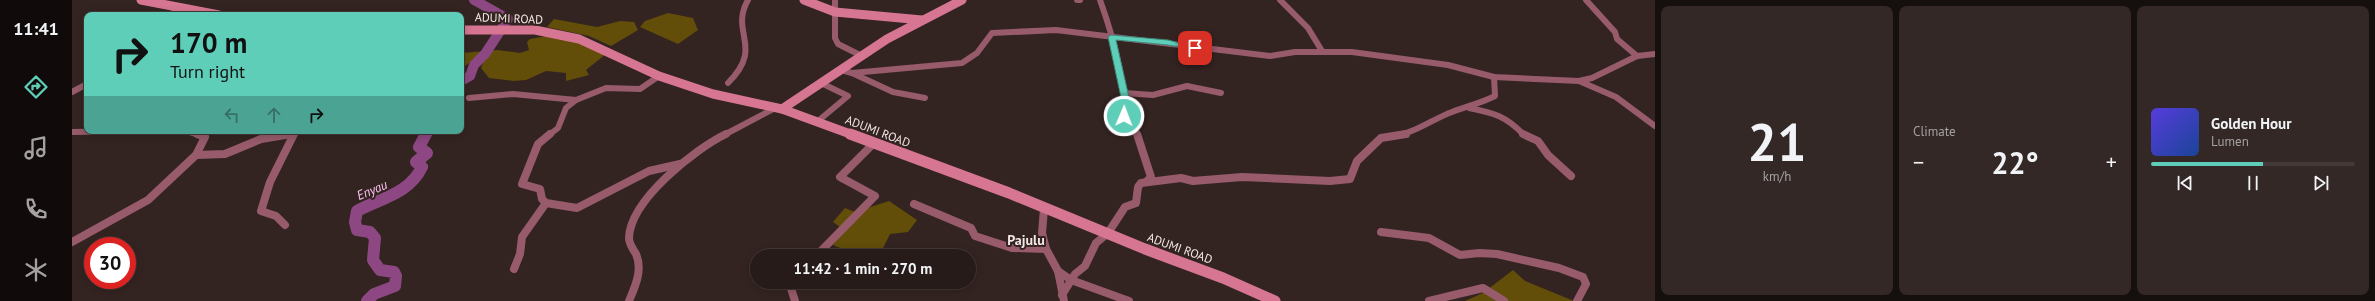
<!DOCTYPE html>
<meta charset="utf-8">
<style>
:root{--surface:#271b19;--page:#332826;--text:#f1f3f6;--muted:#a4a1a2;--line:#433938;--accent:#5eceb8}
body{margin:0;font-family:"PT Sans",sans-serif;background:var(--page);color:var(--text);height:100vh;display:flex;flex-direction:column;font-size:15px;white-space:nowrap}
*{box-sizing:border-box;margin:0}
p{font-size:13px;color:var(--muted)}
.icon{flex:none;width:22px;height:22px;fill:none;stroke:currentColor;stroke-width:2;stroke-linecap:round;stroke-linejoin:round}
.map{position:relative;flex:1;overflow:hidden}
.panel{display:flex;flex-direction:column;gap:6px;padding:6px;background:#150f0e;width:720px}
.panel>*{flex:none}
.banner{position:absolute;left:12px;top:12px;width:380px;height:122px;border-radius:8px;box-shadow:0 2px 10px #0003,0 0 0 1px var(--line);background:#5eceb8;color:#111;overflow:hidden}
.speed{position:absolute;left:12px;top:237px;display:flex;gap:8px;font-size:20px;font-weight:700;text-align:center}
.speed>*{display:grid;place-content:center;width:52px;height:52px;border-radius:50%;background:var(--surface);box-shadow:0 2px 10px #0003,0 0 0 1px var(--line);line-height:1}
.speed .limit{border:6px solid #d22;background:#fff;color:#111}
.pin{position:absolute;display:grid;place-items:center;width:34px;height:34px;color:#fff;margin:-17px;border-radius:8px;box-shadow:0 2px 6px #0006}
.me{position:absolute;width:44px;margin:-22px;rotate:1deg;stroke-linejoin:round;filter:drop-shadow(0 0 3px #0008)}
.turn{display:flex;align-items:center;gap:14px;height:84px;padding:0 20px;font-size:18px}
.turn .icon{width:52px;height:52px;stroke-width:2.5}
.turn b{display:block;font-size:28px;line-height:34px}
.lanes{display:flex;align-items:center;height:38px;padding:0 20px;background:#0003;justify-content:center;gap:20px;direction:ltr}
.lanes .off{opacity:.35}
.big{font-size:30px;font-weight:700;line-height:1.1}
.panel .card{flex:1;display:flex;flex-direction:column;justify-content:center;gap:6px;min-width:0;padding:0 14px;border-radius:8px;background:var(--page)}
.panel .dial{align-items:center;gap:0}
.dial b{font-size:52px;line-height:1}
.song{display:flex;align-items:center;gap:12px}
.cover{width:48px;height:48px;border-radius:6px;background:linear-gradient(135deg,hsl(250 70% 55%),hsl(220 70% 35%))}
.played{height:4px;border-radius:2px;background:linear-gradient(90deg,var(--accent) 55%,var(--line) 55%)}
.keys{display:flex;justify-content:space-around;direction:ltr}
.heat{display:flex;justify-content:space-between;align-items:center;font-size:22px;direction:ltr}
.panel .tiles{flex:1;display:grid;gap:6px;grid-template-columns:repeat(3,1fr)}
.trip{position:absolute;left:678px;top:249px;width:226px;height:40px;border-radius:20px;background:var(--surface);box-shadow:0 2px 10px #0003,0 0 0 1px var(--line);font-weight:700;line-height:40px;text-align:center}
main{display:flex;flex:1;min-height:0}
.tabs{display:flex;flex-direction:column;width:72px;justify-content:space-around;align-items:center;background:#100b0a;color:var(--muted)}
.tabs .icon{width:28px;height:28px}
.tabs .selected{color:var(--accent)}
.tabs b{font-size:18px;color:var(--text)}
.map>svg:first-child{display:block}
.green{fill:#624d09}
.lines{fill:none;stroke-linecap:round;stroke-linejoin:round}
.river-far1{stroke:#8d4883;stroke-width:10}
.river{stroke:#8d4883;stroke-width:12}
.street-far1{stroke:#975b6c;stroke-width:6}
.street{stroke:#975b6c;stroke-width:8}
.secondary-far1{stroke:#d67692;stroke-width:9}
.secondary{stroke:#d67692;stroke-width:11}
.route{fill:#5eceb8;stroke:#3d8678}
.labels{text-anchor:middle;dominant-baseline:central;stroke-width:4;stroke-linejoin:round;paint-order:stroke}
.street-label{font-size:12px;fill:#f3e8e6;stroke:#342421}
.water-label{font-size:13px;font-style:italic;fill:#fcc2f1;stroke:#342421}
.quarter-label{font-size:14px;font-weight:bold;fill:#f3e8e6;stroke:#342421}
</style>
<main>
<nav class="tabs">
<b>11:41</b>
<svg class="icon selected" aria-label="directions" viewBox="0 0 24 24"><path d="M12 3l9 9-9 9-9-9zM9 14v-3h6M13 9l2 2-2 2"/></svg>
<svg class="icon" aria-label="music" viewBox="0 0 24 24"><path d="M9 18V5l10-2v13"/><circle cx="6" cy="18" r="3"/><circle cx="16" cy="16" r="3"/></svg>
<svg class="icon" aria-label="phone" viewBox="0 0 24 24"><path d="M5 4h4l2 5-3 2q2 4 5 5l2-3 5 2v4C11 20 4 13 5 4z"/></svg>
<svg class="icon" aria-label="climate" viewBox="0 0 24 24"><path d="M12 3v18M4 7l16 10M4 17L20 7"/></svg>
</nav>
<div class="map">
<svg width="1583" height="301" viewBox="0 0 1583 301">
<rect width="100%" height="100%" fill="#342421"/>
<g class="green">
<polygon points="596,13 621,18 626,30 606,44 568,27 573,21"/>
<polygon points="482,19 525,27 548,21 562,22 566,30 539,46 517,36 475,27"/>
<polygon points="475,36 503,38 534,54 514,70 517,75 494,81 494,73 474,71 454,80 442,81 417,78 409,68 412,60 405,57 389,69 389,53 426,50 448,53 457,50 455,42 458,39"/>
<polygon points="817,201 845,220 836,232 818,234 807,256 787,256 761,245 772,230 761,222 773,208 783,212"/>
<polygon points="1441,270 1453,281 1502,301 1393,301 1411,293"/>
</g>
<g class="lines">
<g class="river-far1">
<polyline points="389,81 398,76 402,65 413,54 436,19 402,0"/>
<polyline points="353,135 357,131"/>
</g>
<path class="river" d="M295 301 302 294 323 286 324 276 322 272 308 270 301 260 303 238 298 232 285 230 283 222 285 211C309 198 337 194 350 167L344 162 355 153 347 147 354 134"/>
<g class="street-far1">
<polyline points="763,0 763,38 766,44 790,56"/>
<polyline points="1005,0 1008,0"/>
<path d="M1028 0C1042 39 1054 84 1054 126L1066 135"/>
<polyline points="1208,0 1236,28 1250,51"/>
<polyline points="1514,0 1543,32 1545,39 1565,56"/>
<polyline points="98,15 110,7"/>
<polyline points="769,70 780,73 890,63 905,53 920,33 984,30 1198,56 1223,52 1280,52 1376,65 1422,77 1507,81 1520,78 1565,56 1583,54"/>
<polyline points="780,73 821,92 853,98"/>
<polyline points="1507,81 1544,97 1583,126"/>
<path d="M656 83C693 46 657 33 676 0"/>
<polyline points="0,92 15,84"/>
<polyline points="1052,93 1081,95 1115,86 1149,93"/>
<polyline points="397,98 441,94 504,100"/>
<path d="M1397 108C1422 113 1434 116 1452 135"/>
<polyline points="746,121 776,96 749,83"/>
<polyline points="114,131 128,135"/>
<polyline points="0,132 68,131"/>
<polyline points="212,135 222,134"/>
<polyline points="222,135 224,131"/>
<polyline points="477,135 486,128 494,108 504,100 534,88 568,89 587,76"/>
<polyline points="652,135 703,108"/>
<path d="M1327 135C1342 133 1363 118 1380 112 1395 106 1407 104 1423 96L1422 77"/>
</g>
<g class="street">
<polyline points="1065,134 1079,177 1074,182"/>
<polyline points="1451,134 1466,141 1476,155 1499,176"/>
<polyline points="124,155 133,137 125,134"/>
<polyline points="474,203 505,208 577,171 608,164"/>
<polyline points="842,204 899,228 903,236 940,248 974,249"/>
<polyline points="972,209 970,233 974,249 986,271 992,301"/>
<polyline points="213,225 204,216 189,211 198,182 222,134"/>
<polyline points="1309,232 1357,238 1388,255 1407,253 1425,254 1487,268 1511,277 1514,284 1505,301"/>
<polyline points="0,242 76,200 124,155 153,154 189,139 219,134"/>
<polyline points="744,256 803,196 768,177 801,144"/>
<polyline points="442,269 448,254 450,237 474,203 470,199 468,189 450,184 466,144 478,134"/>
<polyline points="986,271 999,280 1057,301"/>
<polyline points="717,282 723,301"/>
<polyline points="990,295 1003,274 1013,266 1024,243 1036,233 1053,207 1064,203 1066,187 1069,183 1109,178 1121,181 1170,177 1258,181 1278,179 1285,161 1309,138 1334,134"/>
<path d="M557 301C563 287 571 270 564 254 561 249 557 244 557 238 558 200 623 149 654 134"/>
<polyline points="1357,301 1411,288 1432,301"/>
</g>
<g class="secondary-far1">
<polyline points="69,0 147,15"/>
<polyline points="732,0 763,12 850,20"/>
<polyline points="389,30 463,30 507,39 587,76 641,94 710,109 781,135"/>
<polyline points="710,109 815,39 890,0"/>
</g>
<polyline class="secondary" points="778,134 937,193 1073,249 1151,278 1203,301"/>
</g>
<polygon class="route" points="1039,35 1096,40 1127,48 1123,50 1096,45 1044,40 1058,102 1057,116 1052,119 1048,116 1050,102 1036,37"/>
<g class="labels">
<g class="street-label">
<text transform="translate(437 18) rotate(2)">ADUMI ROAD</text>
<text transform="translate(806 131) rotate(21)">ADUMI ROAD</text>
<text transform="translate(1108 248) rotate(20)">ADUMI ROAD</text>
</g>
<g class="water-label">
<text transform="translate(300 190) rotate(-23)">Enyau</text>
</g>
<g class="quarter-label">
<text x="954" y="240">Pajulu</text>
</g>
</g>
</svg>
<div class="speed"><div class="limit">30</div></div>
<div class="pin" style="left:1123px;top:48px;background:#d93025"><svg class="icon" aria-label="arrive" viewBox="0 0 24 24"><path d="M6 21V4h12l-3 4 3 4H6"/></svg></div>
<svg class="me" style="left:1052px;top:116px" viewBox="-20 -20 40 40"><circle r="17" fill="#5eceb8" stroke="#fff" stroke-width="3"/><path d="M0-11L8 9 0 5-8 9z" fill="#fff"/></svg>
<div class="trip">11:42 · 1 min · 270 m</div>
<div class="banner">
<div class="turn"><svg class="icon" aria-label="right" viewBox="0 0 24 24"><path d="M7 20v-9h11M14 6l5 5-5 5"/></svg><div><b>170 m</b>Turn right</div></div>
<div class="lanes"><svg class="icon off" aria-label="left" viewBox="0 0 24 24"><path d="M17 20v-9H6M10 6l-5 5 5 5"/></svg><svg class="icon off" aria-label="ahead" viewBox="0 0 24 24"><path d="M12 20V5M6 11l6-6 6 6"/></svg><svg class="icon" aria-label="right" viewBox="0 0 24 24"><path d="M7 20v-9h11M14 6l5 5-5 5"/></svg></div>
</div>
</div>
<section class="panel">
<div class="tiles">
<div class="card dial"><b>21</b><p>km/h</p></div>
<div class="card"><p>Climate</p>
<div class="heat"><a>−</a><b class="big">22°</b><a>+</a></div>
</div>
<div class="card">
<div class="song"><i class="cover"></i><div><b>Golden Hour</b><p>Lumen</p></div></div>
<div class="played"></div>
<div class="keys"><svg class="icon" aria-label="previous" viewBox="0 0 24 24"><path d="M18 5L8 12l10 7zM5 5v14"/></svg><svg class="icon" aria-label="pause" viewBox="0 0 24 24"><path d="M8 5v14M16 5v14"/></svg><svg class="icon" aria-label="next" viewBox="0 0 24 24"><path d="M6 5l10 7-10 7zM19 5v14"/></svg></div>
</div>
</div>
</section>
</main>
